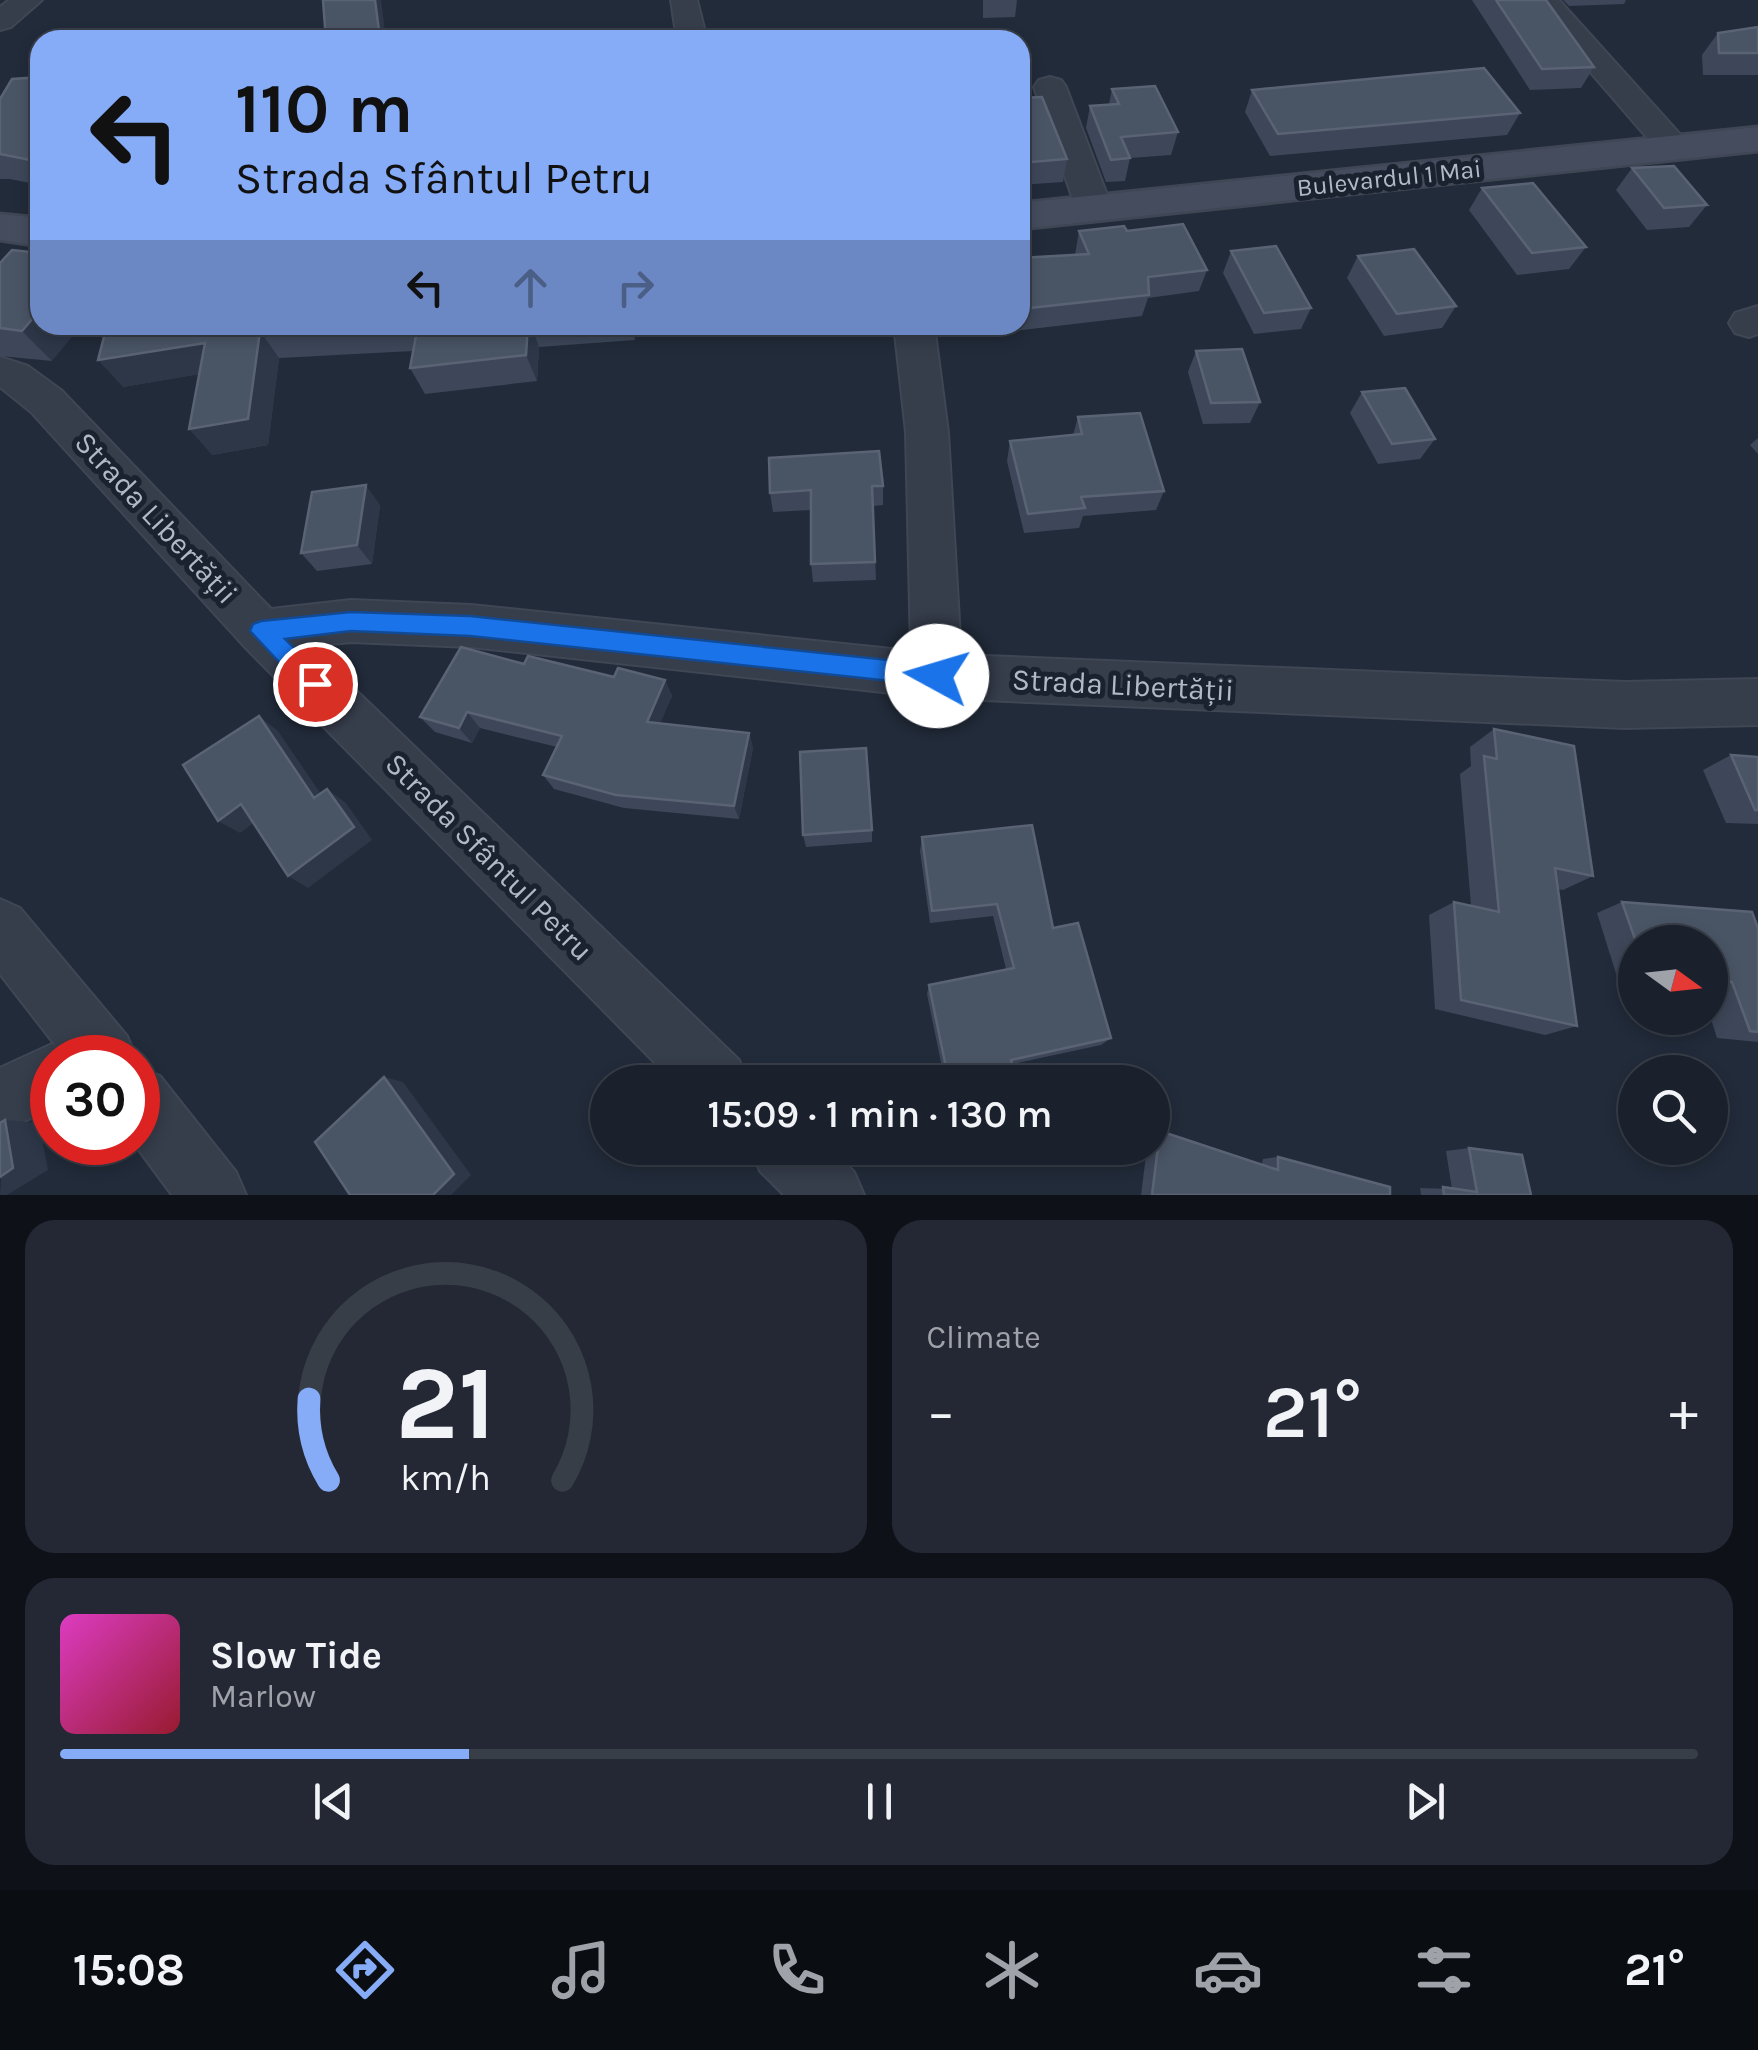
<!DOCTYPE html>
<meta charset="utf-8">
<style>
:root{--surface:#1a202c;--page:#232834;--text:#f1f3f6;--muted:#9fa3a9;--line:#383e48;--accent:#86abf7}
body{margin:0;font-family:Karla,sans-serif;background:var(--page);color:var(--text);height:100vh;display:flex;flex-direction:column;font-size:38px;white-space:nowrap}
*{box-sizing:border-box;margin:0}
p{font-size:32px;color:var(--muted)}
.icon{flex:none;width:55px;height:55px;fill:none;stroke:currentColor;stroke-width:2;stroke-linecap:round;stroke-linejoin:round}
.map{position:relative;height:1195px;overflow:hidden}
.drawer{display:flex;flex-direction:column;gap:25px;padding:25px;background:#0e1218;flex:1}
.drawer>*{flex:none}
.guide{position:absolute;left:30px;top:30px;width:1000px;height:305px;border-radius:30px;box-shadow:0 5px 15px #0003,0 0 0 2px var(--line);background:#86abf7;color:#111;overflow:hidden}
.needle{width:65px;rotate:105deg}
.buttons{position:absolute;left:1618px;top:925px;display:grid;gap:20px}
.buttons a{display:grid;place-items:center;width:110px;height:110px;border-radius:50%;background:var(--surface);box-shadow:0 5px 15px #0003,0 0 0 2px var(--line);font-size:50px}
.speed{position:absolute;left:30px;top:1035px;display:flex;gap:20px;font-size:50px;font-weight:700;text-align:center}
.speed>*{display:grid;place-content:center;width:130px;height:130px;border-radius:50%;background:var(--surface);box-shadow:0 5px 15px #0003,0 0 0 2px var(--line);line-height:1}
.speed .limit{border:15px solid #d22;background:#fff;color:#111}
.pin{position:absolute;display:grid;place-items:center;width:85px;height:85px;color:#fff;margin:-42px;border:5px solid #fff;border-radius:50%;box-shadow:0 2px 10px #0007}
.me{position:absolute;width:110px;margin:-55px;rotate:276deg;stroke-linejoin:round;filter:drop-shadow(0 0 8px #0008)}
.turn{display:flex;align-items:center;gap:35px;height:210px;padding:0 40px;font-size:45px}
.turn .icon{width:130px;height:130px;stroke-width:2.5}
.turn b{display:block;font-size:70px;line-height:85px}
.lanes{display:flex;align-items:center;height:95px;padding:0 40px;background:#0003;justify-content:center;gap:50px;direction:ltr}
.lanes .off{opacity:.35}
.big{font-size:75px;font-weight:600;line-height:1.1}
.drawer .widget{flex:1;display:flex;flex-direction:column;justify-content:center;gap:15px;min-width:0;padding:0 35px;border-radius:30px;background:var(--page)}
.drawer .dial{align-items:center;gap:0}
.dial svg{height:260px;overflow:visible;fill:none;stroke:var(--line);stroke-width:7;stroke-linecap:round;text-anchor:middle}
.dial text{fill:var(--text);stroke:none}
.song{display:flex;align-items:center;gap:30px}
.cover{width:120px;height:120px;border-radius:15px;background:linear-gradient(135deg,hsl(310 70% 55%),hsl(350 70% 35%))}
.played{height:10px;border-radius:5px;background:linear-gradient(90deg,var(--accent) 25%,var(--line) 25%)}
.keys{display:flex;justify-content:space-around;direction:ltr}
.heat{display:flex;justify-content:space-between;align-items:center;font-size:55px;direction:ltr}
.drawer .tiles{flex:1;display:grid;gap:25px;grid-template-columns:1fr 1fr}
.widget:last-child{grid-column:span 2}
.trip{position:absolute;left:590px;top:1065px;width:580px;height:100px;border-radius:50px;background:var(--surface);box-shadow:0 5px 15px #0003,0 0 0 2px var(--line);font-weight:600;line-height:100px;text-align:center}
.tab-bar{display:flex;height:160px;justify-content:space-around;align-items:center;background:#0a0d12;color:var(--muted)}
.tab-bar .icon{width:70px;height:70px}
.tab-bar .selected{color:var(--accent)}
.tab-bar b{font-size:45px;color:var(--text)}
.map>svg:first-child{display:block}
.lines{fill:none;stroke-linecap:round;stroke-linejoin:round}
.street-casing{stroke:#3f4654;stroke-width:4}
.secondary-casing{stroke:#3f4654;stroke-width:5}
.street{fill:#363d4b;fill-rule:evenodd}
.secondary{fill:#444c5e;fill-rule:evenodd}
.wall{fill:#3d4759}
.shaded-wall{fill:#2d3748}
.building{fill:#495465;stroke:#5a6374;stroke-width:2.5}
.route{fill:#1a73e8;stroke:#114b97;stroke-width:2.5}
.labels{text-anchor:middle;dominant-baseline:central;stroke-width:10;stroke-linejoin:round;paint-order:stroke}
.far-street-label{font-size:25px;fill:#b1b8c7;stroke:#1b222f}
.street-label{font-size:30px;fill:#b1b8c7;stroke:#1b222f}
</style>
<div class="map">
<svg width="1758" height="1195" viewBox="0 0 1758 1195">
<rect width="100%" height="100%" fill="#222b3a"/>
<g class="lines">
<defs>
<g id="street">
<polygon points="9,0 42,0 11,27 0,30 0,7"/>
<polygon points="671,0 697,0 707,40 677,40"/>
<polygon points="1528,0 1559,0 1687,142 1692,149 1687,156 1663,156"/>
<polygon points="1050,77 1061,80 1066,87 1112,208 1107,216 1094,219 1081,216 1076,208 1034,87 1039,80"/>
<polygon points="1758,306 1758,334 1749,337 1735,333 1729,323 1735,313"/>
<polygon points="894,325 934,325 948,432 961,655 1625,682 1758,679 1758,725 1625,728 937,698 471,647 351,642 310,646 739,1060 748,1082 674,1082 244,646 31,412 0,387 0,357 28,366 61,390 271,609 351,600 471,605 911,651 906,432"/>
<polygon points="0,899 20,908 127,1036 136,1058 52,1058 52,1108 0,1133 0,1068 52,1044 56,1046 0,974"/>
<polygon points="138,1067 160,1076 236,1172 246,1195 172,1195 133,1142 138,1142"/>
<polygon points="751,1148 829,1148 854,1172 864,1195 784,1195 760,1171"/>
</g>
<g id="secondary">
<polygon points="1758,127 1758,151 1020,229 1020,203"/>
<polygon points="0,214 40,218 40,246 0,240"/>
</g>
</defs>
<use href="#street" class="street-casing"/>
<use href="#secondary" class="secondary-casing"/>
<use href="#street" class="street"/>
<use href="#secondary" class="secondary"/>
</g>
<g class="wall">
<polygon points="983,0 1017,0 1015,17 983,18"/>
<polygon points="1472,0 1546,0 1594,67 1581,88 1530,90"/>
<polygon points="1563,0 1626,0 1624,4 1569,6"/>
<polygon points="1758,27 1758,75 1703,75 1702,55 1718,33"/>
<polygon points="40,77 40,185 10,179 0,179 0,99"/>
<polygon points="1112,89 1178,132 1171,155 1130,158 1125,181 1106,182 1086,128 1090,106 1109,104"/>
<polygon points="1252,90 1520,113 1507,135 1270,156 1245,112"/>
<polygon points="1020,98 1067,159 1063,182 1020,185"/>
<polygon points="1632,168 1707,205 1689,227 1647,230 1616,190"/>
<polygon points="1482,188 1586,247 1569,269 1517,275 1469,210"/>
<polygon points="1079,231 1127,231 1207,270 1199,291 1148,298 1142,316 988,334 986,325 1020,325 1020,258 1075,255"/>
<polygon points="1231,251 1311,308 1301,329 1254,334 1223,273"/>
<polygon points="1358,256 1456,306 1442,328 1384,336 1347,278"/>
<polygon points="0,263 52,361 0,356"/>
<polygon points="107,325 635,325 635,340 539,347 537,381 425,394 410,368 413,351 279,358 268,445 212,455 199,374 123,387"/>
<polygon points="749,325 798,325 798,332 750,335"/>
<polygon points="1196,351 1260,402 1250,423 1203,424 1188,372"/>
<polygon points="1362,392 1435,439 1420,459 1378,464 1350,413"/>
<polygon points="1078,417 1164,491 1156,510 1083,516 1079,528 1024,533 1007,461 1010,441 1073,435"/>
<polygon points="1758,438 1758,454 1750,445"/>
<polygon points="883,486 883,505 873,506 876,580 813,582 811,564 811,510 773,512 770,493"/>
<polygon points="380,505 372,564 317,571 301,553"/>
<polygon points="524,664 614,677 665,680 672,696 660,723 749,733 753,748 739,819 624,808 554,789 543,775 557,747 480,728 472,743 435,732 420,717"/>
<polygon points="1494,729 1593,876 1563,890 1558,889 1577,1026 1545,1035 1435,1009 1429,915 1454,902 1471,905 1460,774 1471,766 1470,747"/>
<polygon points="1731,755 1758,757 1758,824 1726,823 1703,770"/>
<polygon points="872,830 872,842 806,847 803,835"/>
<polygon points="922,837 1053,928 1111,1038 1101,1045 1012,1064 1017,1082 945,1082 927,994 929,985 1006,969 993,916 930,923 920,851"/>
<polygon points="1622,902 1758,928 1758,1042 1717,1038 1710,1016 1710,942 1635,942 1635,985 1619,983 1597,913"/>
<polygon points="1160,1131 1262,1164 1263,1159 1278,1157 1390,1195 1141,1195 1147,1148 1152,1148 1152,1133"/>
<polygon points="1469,1148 1531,1195 1421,1195 1420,1188 1452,1189 1446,1151"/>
</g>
<g class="shaded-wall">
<polygon points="375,0 381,0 386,40 369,40"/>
<polygon points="40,310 40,325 82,325 52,361 22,331"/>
<polygon points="528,325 531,325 539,347 537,381 526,355"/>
<polygon points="631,325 635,325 635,340"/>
<polygon points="260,331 279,358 268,445 212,455 189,429"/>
<polygon points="205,343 225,370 123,387 98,360"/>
<polygon points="366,485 380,505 372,564 357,545"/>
<polygon points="665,680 672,696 654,737 647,722"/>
<polygon points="467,712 480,728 472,743 459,728"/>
<polygon points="259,716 278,731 333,812 314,798"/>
<polygon points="749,733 753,748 739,819 734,806"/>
<polygon points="327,789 346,803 372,840 308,888 288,876"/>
<polygon points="241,804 262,817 240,833 218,821"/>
<polygon points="384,1077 403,1082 471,1175 451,1195 433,1195"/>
<polygon points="5,1120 39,1123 48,1170 7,1195 0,1195"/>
</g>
<g class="building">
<polygon points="323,0 375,0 380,38 369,40 326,40"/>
<polygon points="1496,0 1546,0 1594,67 1542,69"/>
<polygon points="1758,27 1758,53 1719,53 1718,33"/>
<polygon points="1484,68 1520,113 1278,134 1252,90"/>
<polygon points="40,77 40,162 0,154 0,99 12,79"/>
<polygon points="1155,86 1178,132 1121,137 1130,158 1111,160 1090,106 1119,104 1112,89"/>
<polygon points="1042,97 1067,159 1020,163 1020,98"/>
<polygon points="1674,166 1707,205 1664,208 1632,168"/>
<polygon points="1533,183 1586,247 1532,253 1482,188"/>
<polygon points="1183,224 1207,270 1148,277 1149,295 1020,309 1020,258 1089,254 1079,231 1124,226 1127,231"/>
<polygon points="1276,246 1311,308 1264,313 1231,251"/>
<polygon points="1414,249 1456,306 1397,314 1358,256"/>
<polygon points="12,250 40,253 40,310 22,331 0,328 0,263"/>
<polygon points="107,325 377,325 260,331 248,419 189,429 205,343 98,360"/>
<polygon points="418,325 528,325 526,355 410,368"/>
<polygon points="1242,349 1260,402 1211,403 1196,351"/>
<polygon points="1405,388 1435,439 1392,444 1362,392"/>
<polygon points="1140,413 1164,491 1081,497 1085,508 1028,514 1010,441 1082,434 1078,417"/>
<polygon points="879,451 883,486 872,486 875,562 811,564 811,490 770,493 769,458"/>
<polygon points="366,485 357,545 301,553 312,492"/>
<polygon points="461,647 524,664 528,656 614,677 618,668 665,680 647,722 749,733 734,806 616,795 543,775 562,736 467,712 459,728 420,717"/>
<polygon points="259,716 314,798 327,789 354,827 288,876 241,804 218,821 183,765"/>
<polygon points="1494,729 1574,746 1593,876 1555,868 1577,1026 1461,1000 1454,902 1499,912 1484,756 1497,759"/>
<polygon points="866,748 872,830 803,835 800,752"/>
<polygon points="1731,755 1758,757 1758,810 1755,810"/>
<polygon points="1032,825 1053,928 1078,923 1111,1038 1011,1060 1017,1082 949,1082 929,985 1014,968 997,904 932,911 922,837"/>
<polygon points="1622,902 1752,912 1758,928 1758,1032 1750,1031 1732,982 1710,980 1710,942 1636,942"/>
<polygon points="384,1077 454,1174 433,1195 350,1195 315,1142"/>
<polygon points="5,1120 13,1168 0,1177 0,1123"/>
<polygon points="1160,1131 1278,1170 1278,1157 1390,1187 1390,1195 1152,1195"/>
<polygon points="1469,1148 1522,1155 1531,1195 1444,1195 1443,1187 1477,1192"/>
</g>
<polygon class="route" points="351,612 470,616 937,665 946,668 949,676 946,683 937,686 470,636 351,631 285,639 323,677 327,684 323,692 315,695 307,692 250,631 253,624 261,621"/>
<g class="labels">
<g class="far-street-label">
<text transform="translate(1389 178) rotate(-6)">Bulevardul 1 Mai</text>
</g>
<g class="street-label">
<text transform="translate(156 518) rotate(47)">Strada Libertății</text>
<text transform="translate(1123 685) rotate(3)">Strada Libertății</text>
<text transform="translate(489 857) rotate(45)">Strada Sfântul Petru</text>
</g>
</g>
</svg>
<div class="buttons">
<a><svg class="needle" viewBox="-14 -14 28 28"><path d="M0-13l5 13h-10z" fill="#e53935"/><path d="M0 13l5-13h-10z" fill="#9fa3a9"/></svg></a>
<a><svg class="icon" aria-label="search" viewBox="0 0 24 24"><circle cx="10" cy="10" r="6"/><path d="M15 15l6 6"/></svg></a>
</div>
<div class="speed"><div class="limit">30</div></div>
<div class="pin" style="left:315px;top:684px;background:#d93025"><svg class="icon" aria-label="arrive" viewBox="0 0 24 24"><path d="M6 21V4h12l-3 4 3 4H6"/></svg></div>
<svg class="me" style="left:937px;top:676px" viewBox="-20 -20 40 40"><circle r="19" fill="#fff"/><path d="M0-13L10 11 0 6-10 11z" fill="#1a73e8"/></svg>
<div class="trip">15:09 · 1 min · 130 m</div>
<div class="guide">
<div class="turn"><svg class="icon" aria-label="left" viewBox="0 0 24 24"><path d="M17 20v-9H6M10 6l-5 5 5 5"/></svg><div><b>110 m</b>Strada Sfântul Petru</div></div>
<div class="lanes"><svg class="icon" aria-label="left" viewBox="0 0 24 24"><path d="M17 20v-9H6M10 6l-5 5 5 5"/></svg><svg class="icon off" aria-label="ahead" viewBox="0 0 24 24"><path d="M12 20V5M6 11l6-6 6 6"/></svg><svg class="icon off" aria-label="right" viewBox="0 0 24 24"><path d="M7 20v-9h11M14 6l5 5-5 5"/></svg></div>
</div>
</div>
<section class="drawer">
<div class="tiles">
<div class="widget dial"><svg viewBox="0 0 100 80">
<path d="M14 69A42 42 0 1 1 86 69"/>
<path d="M14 69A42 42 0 0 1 8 44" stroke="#86abf7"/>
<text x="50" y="56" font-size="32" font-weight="700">21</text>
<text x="50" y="72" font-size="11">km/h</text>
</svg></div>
<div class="widget"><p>Climate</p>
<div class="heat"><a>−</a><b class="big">21°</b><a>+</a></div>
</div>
<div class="widget">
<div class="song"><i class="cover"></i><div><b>Slow Tide</b><p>Marlow</p></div></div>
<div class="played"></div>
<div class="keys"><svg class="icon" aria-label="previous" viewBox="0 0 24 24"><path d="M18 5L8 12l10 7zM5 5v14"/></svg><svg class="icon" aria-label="pause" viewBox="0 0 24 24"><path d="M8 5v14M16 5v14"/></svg><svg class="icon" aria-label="next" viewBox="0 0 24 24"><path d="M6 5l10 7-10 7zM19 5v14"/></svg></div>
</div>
</div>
</section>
<nav class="tab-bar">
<b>15:08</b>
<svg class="icon selected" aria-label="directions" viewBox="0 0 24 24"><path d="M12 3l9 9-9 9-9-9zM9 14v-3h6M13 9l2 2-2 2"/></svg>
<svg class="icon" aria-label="music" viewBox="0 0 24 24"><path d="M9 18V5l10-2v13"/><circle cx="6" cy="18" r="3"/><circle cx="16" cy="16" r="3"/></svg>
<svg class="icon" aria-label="phone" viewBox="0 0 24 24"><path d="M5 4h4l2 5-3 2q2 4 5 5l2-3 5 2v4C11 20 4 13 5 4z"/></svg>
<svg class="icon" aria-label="climate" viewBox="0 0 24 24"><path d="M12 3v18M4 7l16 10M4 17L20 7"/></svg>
<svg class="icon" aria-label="car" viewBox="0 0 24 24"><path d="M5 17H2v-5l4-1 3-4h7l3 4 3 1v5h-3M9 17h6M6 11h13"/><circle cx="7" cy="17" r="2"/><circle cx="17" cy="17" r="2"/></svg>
<svg class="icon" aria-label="filters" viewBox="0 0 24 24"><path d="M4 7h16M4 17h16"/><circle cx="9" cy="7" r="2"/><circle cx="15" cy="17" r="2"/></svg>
<b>21°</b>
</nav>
